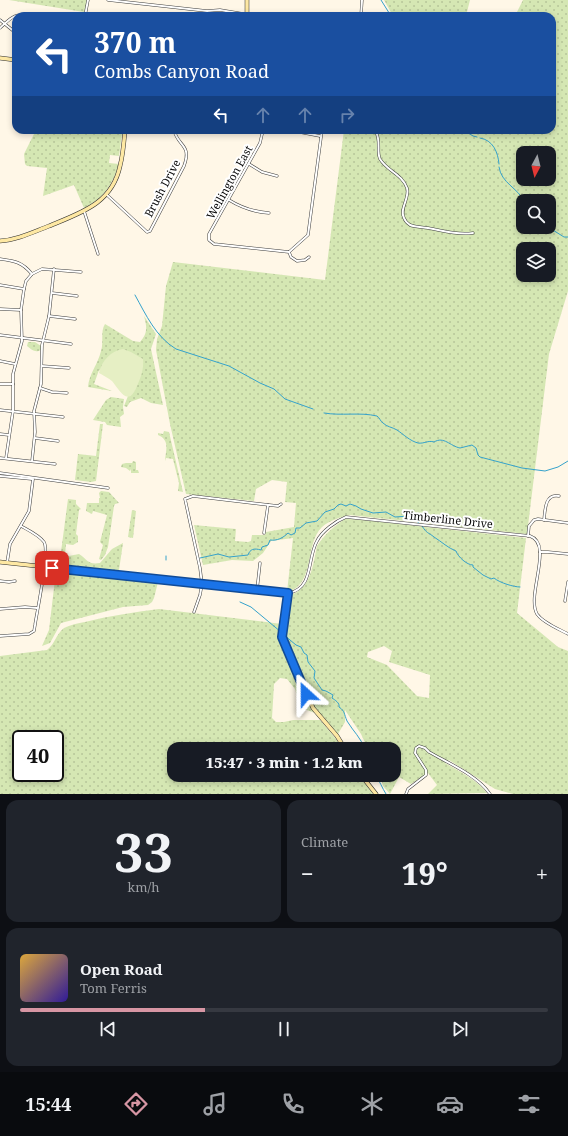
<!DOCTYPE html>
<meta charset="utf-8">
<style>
:root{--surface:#171b24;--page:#20242c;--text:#f1f3f6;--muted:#9ea1a6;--line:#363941;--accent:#d796a4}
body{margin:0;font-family:"Noto Serif",serif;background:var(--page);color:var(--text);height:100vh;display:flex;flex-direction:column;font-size:15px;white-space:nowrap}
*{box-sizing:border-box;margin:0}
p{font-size:13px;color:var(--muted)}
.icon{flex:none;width:22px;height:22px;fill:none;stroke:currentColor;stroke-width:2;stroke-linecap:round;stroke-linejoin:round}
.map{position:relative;height:794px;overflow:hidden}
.details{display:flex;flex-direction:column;gap:6px;padding:6px;background:#0d0f14;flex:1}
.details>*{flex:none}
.guide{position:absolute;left:12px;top:12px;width:544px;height:122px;border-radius:12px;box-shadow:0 2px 6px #0003;background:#1a4fa0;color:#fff;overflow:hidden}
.needle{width:26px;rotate:187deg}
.buttons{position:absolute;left:516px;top:146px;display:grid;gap:8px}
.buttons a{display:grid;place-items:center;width:40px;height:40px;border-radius:8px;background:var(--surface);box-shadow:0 2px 6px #0003;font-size:20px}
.speed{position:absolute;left:12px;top:730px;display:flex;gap:8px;font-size:20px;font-weight:700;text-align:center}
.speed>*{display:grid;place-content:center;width:52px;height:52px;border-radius:50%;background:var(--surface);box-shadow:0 2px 6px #0003;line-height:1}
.speed .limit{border:2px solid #111;border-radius:6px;background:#fff;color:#111}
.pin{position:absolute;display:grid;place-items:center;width:34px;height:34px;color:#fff;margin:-17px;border-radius:8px;box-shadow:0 2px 6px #0006}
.me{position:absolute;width:44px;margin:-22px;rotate:336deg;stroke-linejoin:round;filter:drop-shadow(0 0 3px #0008)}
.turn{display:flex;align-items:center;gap:14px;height:84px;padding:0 16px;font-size:18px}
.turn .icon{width:52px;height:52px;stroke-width:2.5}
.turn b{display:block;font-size:28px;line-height:34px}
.lanes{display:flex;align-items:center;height:38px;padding:0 16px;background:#0003;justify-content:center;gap:20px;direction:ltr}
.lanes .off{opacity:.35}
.big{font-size:30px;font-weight:800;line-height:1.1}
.details .widget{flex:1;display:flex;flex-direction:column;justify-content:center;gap:6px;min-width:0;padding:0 14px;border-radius:12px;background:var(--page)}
.details .dial{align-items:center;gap:0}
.dial b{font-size:52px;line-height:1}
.song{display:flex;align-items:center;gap:12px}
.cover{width:48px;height:48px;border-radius:6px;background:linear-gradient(135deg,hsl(40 70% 55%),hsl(250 70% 35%))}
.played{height:4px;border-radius:2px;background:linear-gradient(90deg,var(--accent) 35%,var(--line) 35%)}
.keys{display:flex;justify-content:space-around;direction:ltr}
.heat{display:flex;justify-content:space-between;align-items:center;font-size:22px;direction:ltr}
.details .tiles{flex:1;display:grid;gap:6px;grid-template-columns:1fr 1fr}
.widget:last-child{grid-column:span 2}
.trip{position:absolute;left:167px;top:742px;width:234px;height:40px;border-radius:12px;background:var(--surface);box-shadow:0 2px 6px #0003;font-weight:800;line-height:40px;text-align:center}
.tab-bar{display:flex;height:64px;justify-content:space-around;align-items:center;background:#090b0e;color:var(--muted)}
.tab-bar .icon{width:28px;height:28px}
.tab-bar .selected{color:var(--accent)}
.tab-bar b{font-size:18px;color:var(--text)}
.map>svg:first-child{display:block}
.grass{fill:url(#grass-dots);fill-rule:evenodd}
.pitch{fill:#e6efc4}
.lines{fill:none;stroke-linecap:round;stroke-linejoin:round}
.stream{stroke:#35a2cb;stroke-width:1}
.street-casing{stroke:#3d3d3d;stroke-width:3}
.secondary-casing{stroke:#2c2c2c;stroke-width:4.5}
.street{stroke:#fff;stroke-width:2}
.secondary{stroke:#fee8a3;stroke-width:3.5}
.route-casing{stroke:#114b97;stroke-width:10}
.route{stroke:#1a73e8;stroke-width:7}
.labels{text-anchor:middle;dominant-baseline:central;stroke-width:4;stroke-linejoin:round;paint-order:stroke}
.street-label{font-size:11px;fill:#0a0a0a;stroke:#fff}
</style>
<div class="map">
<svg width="568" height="794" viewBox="0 0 568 794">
<defs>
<pattern id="grass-dots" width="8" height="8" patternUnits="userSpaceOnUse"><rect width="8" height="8" fill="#d5e7b3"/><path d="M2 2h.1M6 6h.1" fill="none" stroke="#b6c599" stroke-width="1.8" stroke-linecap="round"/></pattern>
</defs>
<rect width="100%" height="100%" fill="#fff7e7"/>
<g class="grass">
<polygon points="9,0 88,0 84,12"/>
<polygon points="384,0 470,0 466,16 393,16"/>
<path d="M523 0H568V291L549 354 527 534 350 515C341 517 330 520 322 527 304 544 316 585 287 592L293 538 271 541 263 553 253 561 232 560 203 565 194 525 236 529 235 541 248 542 251 541 252 535H265L266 532 294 527 296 503 285 502 287 482 272 480 256 489 254 501 186 494 170 424 156 350 157 339 162 326 166 286 173 262 325 280 344 130H552V16H515ZM523 153H549V179H523ZM523 201H549V227H523ZM523 249H549V275H523Z"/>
<path d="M36 130H89L122 134 119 156 110 155 109 163 119 164C113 184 103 199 84 208L74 185 43 196 47 168 27 166 25 164 24 154Z"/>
<path d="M144 316 156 334 151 349 163 405 151 403 141 398 130 402 127 407 124 406 128 396 131 395 99 370 94 384 112 391 88 387C89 374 98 364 101 351 104 342 100 332 105 324L133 341 140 342C148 333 147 327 144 316Z"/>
<path d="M28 342H35L41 346V350C35 353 32 350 27 346Z"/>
<polygon points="111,397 124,399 123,407 124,414 120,417 121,427 107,425 105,422 93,420 106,400"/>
<polygon points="100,424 103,424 96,481 91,482 75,480 78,454 96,456"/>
<path d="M164 431 169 432 183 492 178 491 179 483 173 459 166 458 165 461C166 450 170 440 158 435V433L163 434Z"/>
<polygon points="133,461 136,462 136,470 138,470 139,473 131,473 131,469 130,471 126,468 121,467 122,464 126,463 132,463"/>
<polygon points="101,491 109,492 119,503 115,504 114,506 108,547 105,555 101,560 99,559 103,545 100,542 107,515 93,511 92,514 86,511 87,503 99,503 99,498 100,498 99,493"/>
<path d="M68 499 76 500V504L81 509 79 510 76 534 78 536V542L73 545 66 544 65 555 69 556 79 554C88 560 88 565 100 563L112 549 123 543 119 570 117 573 59 567Z"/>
<polygon points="132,510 136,511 133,538 128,537"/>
<path d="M345 519H350L372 521 526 538 517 613 558 647 568 651V794H513L495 789 449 760 445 763C460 772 476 779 487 793L428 794 437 785 428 773 411 784 399 777 390 794 383 786 380 775H394V749H368L361 734 345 710V722L338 734 314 707 291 656 285 637 290 595C311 589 313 564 317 546 324 535 334 526 345 519ZM384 646 392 651 389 662 430 675 429 698 417 696 387 665 367 657 368 652Z"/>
<polygon points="56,571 66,571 158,582 154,598 152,602 148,605 123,607 61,623 50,643 42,646 49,630"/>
<path d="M159 609 282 624 279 635 281 641 315 713 304 709 300 704 295 689 287 679 280 678 274 684 272 718 276 722H284L293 720H320L336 739 342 749H174V775H359L373 794H0V656L47 650C55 644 56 634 64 628 70 625 78 623 85 622 109 616 134 612 159 609ZM21 739H55V773H21Z"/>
</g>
<path class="pitch" d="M123 349 131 352 143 359C144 369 141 377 137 386 128 409 119 389 112 381 108 378 103 375 99 373 102 360 111 351 123 349Z"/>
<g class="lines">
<g class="stream">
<polyline points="381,0 391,16"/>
<polyline points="464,130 473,136 477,137"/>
<path d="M480 138C493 140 498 152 499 164"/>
<path d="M499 167C501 183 518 188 524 201"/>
<polyline points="548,227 564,237 568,237"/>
<path d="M135 295C146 315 156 337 176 349L229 366 260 383 274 389 285 399 313 409"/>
<path d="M324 413C341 416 360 412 377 416 380 418 380 421 383 423 387 427 392 427 397 430 403 434 410 441 418 443 424 444 428 440 434 442 444 436 450 446 460 448L472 445 476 448 478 455 480 457 522 468 545 471 558 467 568 461"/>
<path d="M422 526C427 534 428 532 434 537 442 542 448 548 456 551 458 557 467 565 473 565V567L483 575 491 579 494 578C500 583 514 587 520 587"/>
<path d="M200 558 218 554 229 557 248 555C250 549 254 548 261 550L262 547 268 545 270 540C277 541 283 538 288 533L291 535 295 533 296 528H300L306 523 317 521 325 512 334 509 338 505 341 504 346 506 350 504 356 506 361 509 373 513 386 512 395 517 410 516 419 523"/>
<polyline points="166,560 166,556"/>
<polyline points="240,602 251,607 281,632"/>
<path d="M284 635 296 645 301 647 304 653 307 655 308 662 315 671 314 678 322 690 326 691 333 695 332 698C335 700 340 703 339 707 345 711 344 714 347 721 353 731 361 738 365 749"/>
<path d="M375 775C380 781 382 788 386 794"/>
</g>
<defs>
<g id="street">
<polyline points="108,0 207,11 220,10 256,16"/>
<polyline points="85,16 88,0"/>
<polyline points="361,16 362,0"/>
<polyline points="0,20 16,33"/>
<path d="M0 28C12 17 14 13 31 16"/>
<polyline points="263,130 260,143 209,234 209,240 214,244 289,252"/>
<polyline points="289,130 320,136"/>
<path d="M375 130C382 141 376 151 380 159 387 171 402 174 407 188 410 198 399 209 404 218 405 221 407 223 410 225 415 227 422 227 428 228 443 231 458 235 473 233"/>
<polyline points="249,164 262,172 277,176"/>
<path d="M106 194 147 232 150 231 184 166C192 144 178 147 174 130"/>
<path d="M229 200C242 208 254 212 269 213"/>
<polyline points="84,211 98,254"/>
<polyline points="289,252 308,235 322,130"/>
<polyline points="289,252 291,257 297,261 305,260 309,257"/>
<path d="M0 259C15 261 22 262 32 274"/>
<polyline points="0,285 24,289"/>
<polyline points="52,293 77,296"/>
<polyline points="0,309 21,310"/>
<polyline points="49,316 75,319"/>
<polyline points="0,335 71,344"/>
<polyline points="0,361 15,364"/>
<polyline points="42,366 69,368"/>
<polyline points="0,384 13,384"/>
<polyline points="40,388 52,392 67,393"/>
<polyline points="0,410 63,417"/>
<polyline points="0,434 9,435"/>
<polyline points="35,438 58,441"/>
<polyline points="0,458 55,464"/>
<polyline points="6,458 13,411 13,374 22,341 21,310 24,289 26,281 32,274 42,269 81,272"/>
<polyline points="32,461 35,432 34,411 41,384 42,345 49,316 54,269"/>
<polyline points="0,473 108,488"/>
<polyline points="0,476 32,479"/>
<path d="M544 520C545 510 545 493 559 496"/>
<polyline points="264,533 268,505"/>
<polyline points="528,536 529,526 534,520 538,519 568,523"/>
<polyline points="540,552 548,552 568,554"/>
<polyline points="7,563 10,544 29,511 33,479"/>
<polyline points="0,581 9,582 15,581"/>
<polyline points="257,590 260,563"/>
<path d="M289 593C314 588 307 558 317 541 322 531 336 521 346 517L530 536C554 544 526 595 537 614 543 623 559 629 568 634"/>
<polyline points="565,601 568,582"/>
<polyline points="0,609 25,607 37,608"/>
<polyline points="194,612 200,595 202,584 200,568 185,499 193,496 278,506 281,504"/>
<path d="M0 636 29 634 34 631 35 625C37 611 50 551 44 542 39 535 28 530 21 526"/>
<path d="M406 794 408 789 426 775V770L415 753 416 748 419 746 425 748 429 752C448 763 477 775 490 794"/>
</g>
<g id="secondary">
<polyline points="247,0 247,16"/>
<polyline points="0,58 16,60"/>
<path d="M0 241C17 240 33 232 49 226 80 213 112 204 120 166 123 155 124 142 125 130"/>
<polyline points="0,562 288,593 283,629 283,641 313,708 337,736 345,749"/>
<polyline points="361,775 376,794"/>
</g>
</defs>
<use href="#street" class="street-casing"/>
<use href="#secondary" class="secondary-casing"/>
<use href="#street" class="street"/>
<use href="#secondary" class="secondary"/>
</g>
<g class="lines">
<defs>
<polyline id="route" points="52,568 288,593 282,637 306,694"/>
</defs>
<use href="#route" class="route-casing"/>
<use href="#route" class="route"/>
</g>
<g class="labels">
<g class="street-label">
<text transform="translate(229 182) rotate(-61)">Wellington East</text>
<text transform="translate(162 188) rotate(-62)">Brush Drive</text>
<text transform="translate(448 519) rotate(6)">Timberline Drive</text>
</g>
</g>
</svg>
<div class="buttons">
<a><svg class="needle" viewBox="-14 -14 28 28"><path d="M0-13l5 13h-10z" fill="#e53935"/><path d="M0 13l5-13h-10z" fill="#9ea1a6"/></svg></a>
<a><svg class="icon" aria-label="search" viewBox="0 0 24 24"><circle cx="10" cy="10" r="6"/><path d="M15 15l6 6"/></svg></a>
<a><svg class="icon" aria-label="layers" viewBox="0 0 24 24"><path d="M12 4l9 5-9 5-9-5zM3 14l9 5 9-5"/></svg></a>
</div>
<div class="speed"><div class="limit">40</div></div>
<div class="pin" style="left:52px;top:568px;background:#d93025"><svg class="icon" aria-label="arrive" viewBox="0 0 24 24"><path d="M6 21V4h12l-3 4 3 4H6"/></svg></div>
<svg class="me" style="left:306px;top:694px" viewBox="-20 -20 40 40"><path d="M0-17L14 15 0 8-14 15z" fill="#1a73e8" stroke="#fff" stroke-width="4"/></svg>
<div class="trip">15:47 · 3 min · 1.2 km</div>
<div class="guide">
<div class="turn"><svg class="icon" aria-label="left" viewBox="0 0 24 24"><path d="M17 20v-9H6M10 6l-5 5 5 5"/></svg><div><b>370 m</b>Combs Canyon Road</div></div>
<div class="lanes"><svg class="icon" aria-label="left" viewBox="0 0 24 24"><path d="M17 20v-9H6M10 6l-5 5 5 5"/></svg><svg class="icon off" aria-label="ahead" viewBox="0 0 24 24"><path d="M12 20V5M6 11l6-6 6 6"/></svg><svg class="icon off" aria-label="ahead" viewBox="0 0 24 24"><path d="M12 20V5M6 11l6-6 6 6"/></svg><svg class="icon off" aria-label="right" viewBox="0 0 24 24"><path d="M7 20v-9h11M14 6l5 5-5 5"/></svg></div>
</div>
</div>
<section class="details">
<div class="tiles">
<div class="widget dial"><b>33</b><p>km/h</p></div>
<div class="widget"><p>Climate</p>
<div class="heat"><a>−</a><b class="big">19°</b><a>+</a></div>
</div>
<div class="widget">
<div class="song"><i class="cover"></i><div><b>Open Road</b><p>Tom Ferris</p></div></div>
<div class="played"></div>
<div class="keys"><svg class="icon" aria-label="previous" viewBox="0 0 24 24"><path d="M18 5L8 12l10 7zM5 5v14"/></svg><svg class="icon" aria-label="pause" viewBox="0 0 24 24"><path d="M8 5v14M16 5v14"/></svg><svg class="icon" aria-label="next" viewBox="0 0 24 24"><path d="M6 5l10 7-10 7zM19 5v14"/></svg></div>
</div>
</div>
</section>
<nav class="tab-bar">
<b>15:44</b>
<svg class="icon selected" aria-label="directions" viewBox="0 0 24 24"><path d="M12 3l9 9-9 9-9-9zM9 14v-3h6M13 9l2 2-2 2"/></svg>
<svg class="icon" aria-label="music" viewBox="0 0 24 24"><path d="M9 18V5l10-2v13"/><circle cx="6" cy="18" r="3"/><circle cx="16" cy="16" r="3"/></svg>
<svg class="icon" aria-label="phone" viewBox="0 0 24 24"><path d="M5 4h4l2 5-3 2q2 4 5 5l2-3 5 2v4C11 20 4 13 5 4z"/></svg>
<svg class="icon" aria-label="climate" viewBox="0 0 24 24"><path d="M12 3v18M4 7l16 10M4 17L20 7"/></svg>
<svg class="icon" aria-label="car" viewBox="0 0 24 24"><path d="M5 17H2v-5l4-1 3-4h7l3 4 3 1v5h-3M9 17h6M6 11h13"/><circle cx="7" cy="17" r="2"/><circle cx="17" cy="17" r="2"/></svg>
<svg class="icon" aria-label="filters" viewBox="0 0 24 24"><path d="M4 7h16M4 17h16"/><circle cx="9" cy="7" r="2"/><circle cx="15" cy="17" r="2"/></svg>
</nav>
